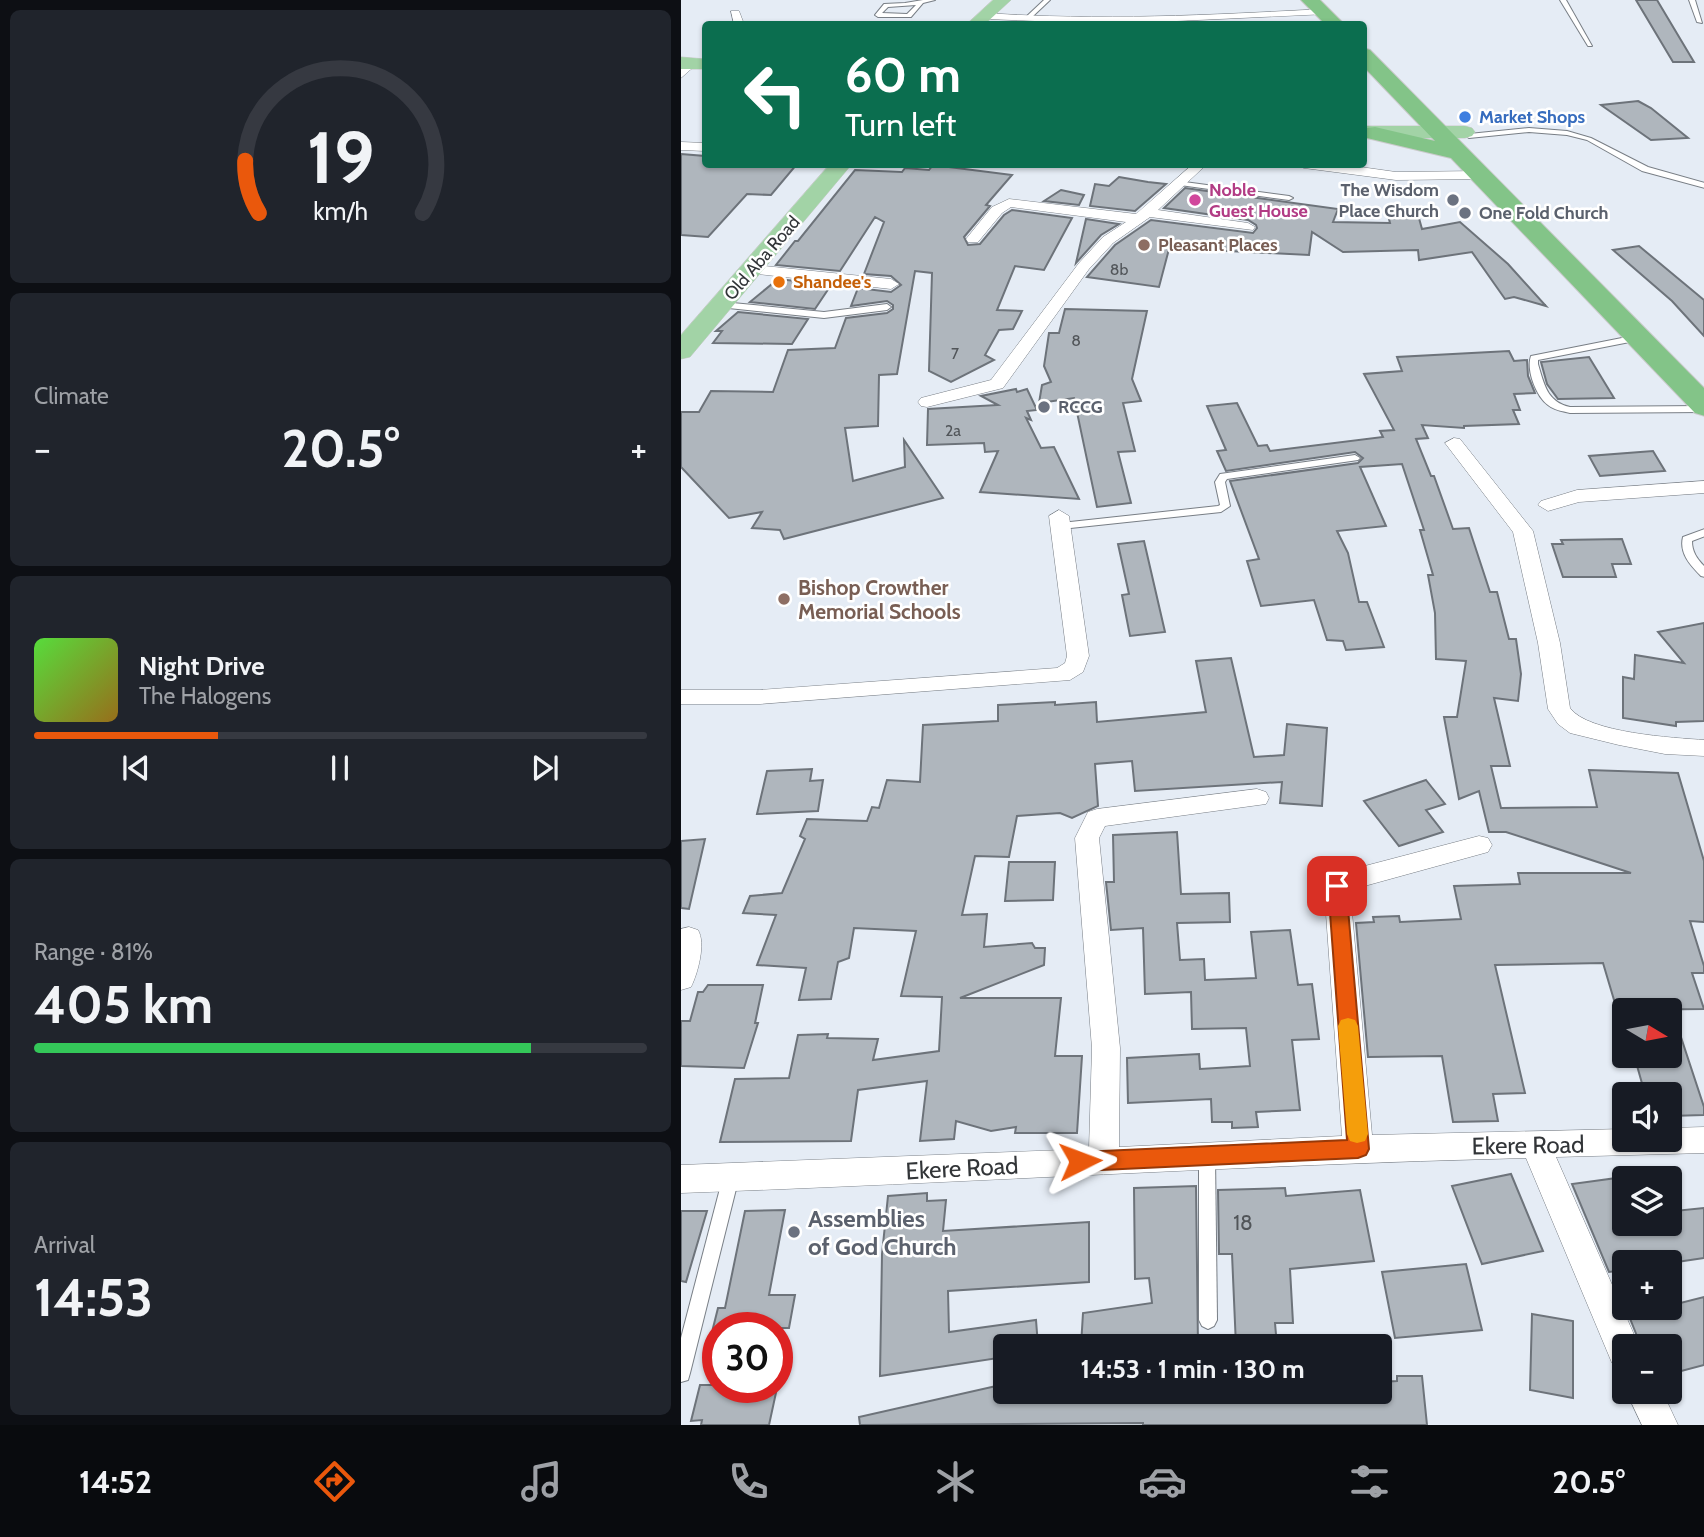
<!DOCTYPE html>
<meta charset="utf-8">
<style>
:root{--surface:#171b24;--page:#20242c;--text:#f1f3f6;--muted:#9ea1a6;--line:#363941;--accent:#ea580c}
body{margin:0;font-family:Cabin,sans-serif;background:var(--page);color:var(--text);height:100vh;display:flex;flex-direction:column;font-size:26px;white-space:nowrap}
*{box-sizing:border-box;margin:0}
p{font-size:23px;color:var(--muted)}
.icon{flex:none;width:38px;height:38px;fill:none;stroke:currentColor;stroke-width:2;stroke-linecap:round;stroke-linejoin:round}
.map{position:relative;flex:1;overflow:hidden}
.panel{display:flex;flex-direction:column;gap:10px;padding:10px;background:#0d0f14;width:681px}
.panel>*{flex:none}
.guide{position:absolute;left:21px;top:21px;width:665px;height:147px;border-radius:7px;box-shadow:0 2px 5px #0004;background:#0b6e4f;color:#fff;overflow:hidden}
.needle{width:46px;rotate:100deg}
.fabs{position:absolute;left:931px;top:998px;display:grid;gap:14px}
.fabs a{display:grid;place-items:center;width:70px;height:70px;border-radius:7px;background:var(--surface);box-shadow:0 2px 5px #0004;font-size:35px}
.speed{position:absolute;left:21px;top:1312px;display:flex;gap:14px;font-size:35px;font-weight:700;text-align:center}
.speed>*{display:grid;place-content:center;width:91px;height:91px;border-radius:50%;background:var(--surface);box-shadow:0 2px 5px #0004;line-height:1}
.speed .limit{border:10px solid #d22;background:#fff;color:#111}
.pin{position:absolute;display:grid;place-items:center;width:60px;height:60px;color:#fff;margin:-30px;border-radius:14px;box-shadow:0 4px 10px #0006}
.me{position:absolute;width:77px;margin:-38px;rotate:87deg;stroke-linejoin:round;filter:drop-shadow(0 0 5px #0008)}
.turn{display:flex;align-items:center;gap:24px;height:147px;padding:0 28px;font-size:32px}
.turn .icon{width:91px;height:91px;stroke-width:2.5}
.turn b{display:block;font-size:49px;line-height:60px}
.big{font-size:52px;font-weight:800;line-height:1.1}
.panel .card{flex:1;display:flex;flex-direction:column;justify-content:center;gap:10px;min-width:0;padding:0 24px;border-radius:10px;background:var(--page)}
.panel .dial{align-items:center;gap:0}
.dial svg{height:182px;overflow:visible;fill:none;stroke:var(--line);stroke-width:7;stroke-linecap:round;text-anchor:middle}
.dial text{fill:var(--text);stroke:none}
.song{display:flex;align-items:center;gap:21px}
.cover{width:84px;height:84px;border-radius:10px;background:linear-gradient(135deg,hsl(110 70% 55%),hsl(40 70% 35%))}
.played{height:7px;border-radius:4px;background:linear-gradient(90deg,var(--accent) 30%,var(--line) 30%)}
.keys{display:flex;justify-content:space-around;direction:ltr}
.heat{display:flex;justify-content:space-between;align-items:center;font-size:38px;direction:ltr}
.charge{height:10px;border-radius:5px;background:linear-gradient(90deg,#34c759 81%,var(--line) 0)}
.trip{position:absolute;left:312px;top:1334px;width:399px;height:70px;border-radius:7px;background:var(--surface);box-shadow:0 2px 5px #0004;font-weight:800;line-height:70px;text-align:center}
.tabs{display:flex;height:112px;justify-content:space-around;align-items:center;background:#090b0e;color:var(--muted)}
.tabs .icon{width:49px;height:49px}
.tabs .selected{color:var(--accent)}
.tabs b{font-size:32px;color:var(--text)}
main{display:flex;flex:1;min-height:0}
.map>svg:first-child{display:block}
.building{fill:#afb6bd;stroke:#6d737a;stroke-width:2}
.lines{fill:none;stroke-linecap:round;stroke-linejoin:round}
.service-casing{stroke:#787e85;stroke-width:2}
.minor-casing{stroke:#787e85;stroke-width:1}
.primary-casing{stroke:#cacacb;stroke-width:1}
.trunk-casing{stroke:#cacacb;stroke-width:2}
.service{fill:#fff;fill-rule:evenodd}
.minor{fill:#fff;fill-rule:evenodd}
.primary{fill:#a2d3a6;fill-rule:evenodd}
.trunk{fill:#83c488;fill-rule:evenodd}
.route{fill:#ea580c;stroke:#983908;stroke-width:2}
.slow{fill:#f59e0b}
.shop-dot{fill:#3f7fe0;stroke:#fff;stroke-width:2.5}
.hotel-dot{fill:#d1479c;stroke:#fff;stroke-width:2.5}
.worship-dot{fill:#6b7280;stroke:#fff;stroke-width:2.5}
.education-dot{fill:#8d6e63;stroke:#fff;stroke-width:2.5}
.food-dot{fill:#e8710a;stroke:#fff;stroke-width:2.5}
.labels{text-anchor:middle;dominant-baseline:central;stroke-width:5;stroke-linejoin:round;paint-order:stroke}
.far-number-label{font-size:16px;fill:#515559}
.far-shop-label{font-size:18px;font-weight:bold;fill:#366cbe;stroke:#fff;text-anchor:start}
.far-hotel-label{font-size:18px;font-weight:bold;fill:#b23c85;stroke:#fff;text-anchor:start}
.far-worship-label{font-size:18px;font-weight:bold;fill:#5b616d;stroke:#fff;text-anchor:start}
.far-education-label{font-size:18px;font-weight:bold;fill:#785e54;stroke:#fff;text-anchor:start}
.far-street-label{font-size:18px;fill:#323538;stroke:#fff}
.far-food-label{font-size:18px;font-weight:bold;fill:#c56008;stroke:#fff;text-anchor:start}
.education-label{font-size:21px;font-weight:bold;fill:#785e54;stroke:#fff;text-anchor:start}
.near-number-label{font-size:21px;fill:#515559}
.near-street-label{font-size:24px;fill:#323538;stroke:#fff}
.near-worship-label{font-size:24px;font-weight:bold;fill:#5b616d;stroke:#fff;text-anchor:start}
</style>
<main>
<section class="panel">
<div class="card dial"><svg viewBox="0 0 100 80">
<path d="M14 69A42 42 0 1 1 86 69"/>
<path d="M14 69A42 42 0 0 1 8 46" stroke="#ea580c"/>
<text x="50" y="56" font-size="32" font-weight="700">19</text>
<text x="50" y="72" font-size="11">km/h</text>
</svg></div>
<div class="card"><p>Climate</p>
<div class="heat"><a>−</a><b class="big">20.5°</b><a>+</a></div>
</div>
<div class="card">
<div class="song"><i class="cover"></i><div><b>Night Drive</b><p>The Halogens</p></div></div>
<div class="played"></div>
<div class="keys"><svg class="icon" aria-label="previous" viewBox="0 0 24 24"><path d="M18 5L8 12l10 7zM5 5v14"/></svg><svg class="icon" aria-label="pause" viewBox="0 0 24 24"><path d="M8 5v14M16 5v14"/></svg><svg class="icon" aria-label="next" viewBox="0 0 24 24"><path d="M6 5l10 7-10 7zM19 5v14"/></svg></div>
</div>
<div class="card"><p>Range · 81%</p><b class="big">405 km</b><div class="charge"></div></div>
<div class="card"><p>Arrival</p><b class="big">14:53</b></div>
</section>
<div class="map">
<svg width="1024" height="1425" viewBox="0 0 1024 1425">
<rect width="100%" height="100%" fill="#e5ecf5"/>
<g class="building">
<polygon points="955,0 976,0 1013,62 992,62"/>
<polygon points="957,101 970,108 1007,138 970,140 920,105"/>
<polygon points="0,154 24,156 24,164 116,164 90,195 66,194 27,237 0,235"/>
<polygon points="252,165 331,175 305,205 309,206 283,237 287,245 299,244 323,215 331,210 391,218 363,270 334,266 316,310 341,311 332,329 318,330 304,355 313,360 270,382 248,371 251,273 234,271 216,374 198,375 197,426 164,428 172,481 224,467 223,440 262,498 103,539 99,530 71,528 81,512 48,518 0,467 0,412 18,412 30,391 92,392 107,350 154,348 165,318 206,313 212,309 212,305 206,301 170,306 177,288 210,292 220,285 210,276 183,274 203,222 194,217 159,271 95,265 114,241 117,241 174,170 221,172 224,168 248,170"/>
<polygon points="438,177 467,182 485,184 454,211 409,206 414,184 428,186"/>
<polygon points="504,188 657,209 652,222 709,223 706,211 736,211 741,229 779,222 827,264 865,306 833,297 824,299 791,252 738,260 737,250 662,252 631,232 628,255 508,249 506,252 488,249 478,287 406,277 434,245 470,220 572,233 576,228 575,225 567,220 483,208"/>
<polygon points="380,190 403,195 398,205 363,201"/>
<polygon points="405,219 438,224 420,235 395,263"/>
<polygon points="958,246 1023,300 1023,336 991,301 932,250"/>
<polygon points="97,279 150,285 134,309 69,302"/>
<polygon points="384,309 466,311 451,379 460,401 442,403 454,451 437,452 450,503 416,507 393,398 358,403 361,385 370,382 363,366 368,333 378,333"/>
<polygon points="57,312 127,319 111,344 32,343 41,331 35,331"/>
<polygon points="828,351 833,361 846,360 847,376 854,393 833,394 839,410 832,410 838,424 783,426 783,428 741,425 747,438 735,439 750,476 753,476 772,529 788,528 809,592 816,592 828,639 835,639 840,674 837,701 813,698 829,766 810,766 820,808 916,807 908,770 997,773 1023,861 1023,922 1009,921 1023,966 1023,973 1011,973 1023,1009 936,1010 922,963 814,965 844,1093 812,1094 817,1121 772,1122 761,1056 687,1057 675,923 693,922 692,917 718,916 719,922 780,919 773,886 839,884 837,873 950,873 825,832 808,832 798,791 778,799 763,717 776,717 785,661 755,659 754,613 747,575 752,575 739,530 743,530 721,464 679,467 705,526 656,531 667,553 678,602 686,602 703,647 665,650 662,641 646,640 633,600 580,606 566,561 578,559 549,481 677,463 682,458 674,452 545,471 536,451 545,450 526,406 556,403 577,446 586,445 589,451 702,437 699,431 713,430 683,374 721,371 716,357"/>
<polygon points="908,357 933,398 877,399 866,384 860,362"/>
<polygon points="335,389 336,392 346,389 356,410 346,411 350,420 345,418 360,448 373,447 398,499 299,492 317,451 304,452 303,443 246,445 247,409 317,405 300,396"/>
<polygon points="972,451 984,471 919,476 908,456"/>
<polygon points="941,539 950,564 931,564 935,577 882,577 871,544 882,544 880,540"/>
<polygon points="463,541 484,632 449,636 441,595 448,594 437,544"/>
<polygon points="1023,623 1023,721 995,722 995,726 942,718 942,677 953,679 954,655 1003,663 977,632"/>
<polygon points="550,658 573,757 603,755 606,724 646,728 641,806 599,803 601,782 454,791 451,761 414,764 417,806 391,818 379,813 336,816 328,857 294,856 281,915 306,914 303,947 351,943 354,948 364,948 363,965 279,998 380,998 374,1056 401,1056 396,1133 334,1133 335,1127 310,1131 275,1121 273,1139 239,1141 246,1081 177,1090 170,1141 39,1142 54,1079 108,1078 117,1035 147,1034 146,1038 197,1039 192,1060 258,1051 261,997 220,996 235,931 173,928 168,958 157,962 150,999 118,1000 125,968 76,965 95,915 62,913 69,896 101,893 124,839 119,836 126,819 186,821 191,807 198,808 206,780 239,782 242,725 317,721 317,705 374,702 374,705 415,702 416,722 525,712 515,661"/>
<polygon points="131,769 129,781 142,780 137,811 76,814 86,771"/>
<polygon points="745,780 764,804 745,810 762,832 718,846 683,801"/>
<polygon points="496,832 500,894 548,893 549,922 496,923 499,960 523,959 524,980 575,978 570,932 609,930 617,985 631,984 638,1039 611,1040 619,1110 575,1112 577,1127 551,1128 551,1122 531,1122 530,1099 447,1103 446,1058 518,1054 519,1069 569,1066 565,1028 511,1029 510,992 464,994 462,928 430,930 425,882 433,882 432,835"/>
<polygon points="24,839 8,909 0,908 0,841"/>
<polygon points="328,862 374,862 372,900 324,901"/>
<polygon points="27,985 82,985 74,1023 77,1023 63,1068 0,1066 0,1021 9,1021 17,992 22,992"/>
<polygon points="992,1013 1023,1107 1023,1115 989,1116 989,1094 964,1094 953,1055 989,1055 989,1014"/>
<polygon points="830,1174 862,1251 801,1264 771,1186"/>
<polygon points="943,1177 943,1223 998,1223 993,1211 1023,1208 1023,1258 996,1262 943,1262 943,1270 928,1272 891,1184"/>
<polygon points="515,1186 517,1346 400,1346 402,1313 471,1303 468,1278 454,1279 453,1188"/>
<polygon points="604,1188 605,1196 679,1190 693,1261 609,1269 612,1323 594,1323 596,1346 555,1346 551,1254 538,1254 537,1190"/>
<polygon points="246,1193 246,1201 265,1200 262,1231 408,1222 408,1282 267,1291 268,1332 355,1320 357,1346 324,1346 324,1357 199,1376 201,1254 207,1196"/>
<polygon points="104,1210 88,1295 114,1295 108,1328 32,1328 37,1308 44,1308 64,1211"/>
<polygon points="0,1211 26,1211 5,1282 0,1281"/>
<polygon points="785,1264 801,1330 714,1338 701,1272"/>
<polygon points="1023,1297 1023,1365 989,1374 989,1346 960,1346 948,1316"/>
<polygon points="851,1314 892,1321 892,1398 849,1390"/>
<polygon points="716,1376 741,1376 746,1425 462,1425 462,1423 179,1425 178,1417 324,1384 324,1391 442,1391 442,1396 529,1391 698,1391 698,1382 716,1381"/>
<polygon points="19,1385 37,1385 37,1388 96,1388 88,1425 20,1425 21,1420 10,1421"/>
</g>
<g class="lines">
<defs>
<g id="service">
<path d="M242 0H254L242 3 230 17H197L194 15 203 4 224 3ZM235 5 226 14 201 13 207 7Z"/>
<polygon points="363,0 369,0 350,18 346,18 346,16"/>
<polygon points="879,0 885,0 911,46 907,46"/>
<polygon points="1008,0 1014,0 1021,23 1016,22"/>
<polygon points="848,128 886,131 910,138 967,167 1024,183 1024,188 961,171 906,140 886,135 848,132 788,138 785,136 788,134"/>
<polygon points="496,181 608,196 612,198 608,200 499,185 496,185"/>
<polygon points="41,302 143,312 206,304 210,307 206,310 143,318 38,307 37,305"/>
<path d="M956 335 960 338 959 340 857 360V364C863 384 866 402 889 407L1024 406V412L889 413C881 411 873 410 867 405 855 396 845 370 850 356Z"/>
<polygon points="674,455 679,458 677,460 546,479 544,482 549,506 540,512 380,529 375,526 380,523 537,506 539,505 534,482 539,474"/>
<path d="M1024 529V536L1011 541C1011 552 1016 559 1024 567V577L1020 576C1009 565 998 553 1002 537Z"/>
<polygon points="526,1149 532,1151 534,1156 536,1320 533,1326 527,1329 521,1326 518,1320 518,1156 520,1151"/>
<polygon points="50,1170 56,1172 58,1177 9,1373 7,1380 0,1382 0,1338 42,1177 44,1172"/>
</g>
<g id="minor">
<path d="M642 9 647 12 646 14 432 24 305 19 300 16 305 13C418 21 529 15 642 9Z"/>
<polygon points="50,11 58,11 63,24 53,24"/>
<polygon points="7,61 17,63 0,78 0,67"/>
<polygon points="0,142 24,143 24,151 0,150"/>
<polygon points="512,164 526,164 477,210 567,223 574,227 572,230 469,217 432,243 408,269 322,388 246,407 240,406 237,402 240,398 310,380 398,263 422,237 445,222 330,207 321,213 297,242 287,242 285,239 311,207 328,199 455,214"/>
<polygon points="617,164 658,164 715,172 799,171 806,175 799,179 715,180 623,168"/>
<polygon points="73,265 210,279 218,284 210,289 68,273 65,270 68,267"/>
<path d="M773 438 779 439 852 531 879 643 889 708C907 733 993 738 1024 740V756L984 754 938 745 889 733 877 724 867 709 857 643 832 532 764 443Z"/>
<polygon points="1024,481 1024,493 898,502 867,511 857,505 860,501 896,490"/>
<polygon points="378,510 388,516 408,656 402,672 389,680 79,704 0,704 0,690 79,690 376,668 384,663 386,656 368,516"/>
<path d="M576 789 585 792 588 798 585 804 424 826 418 838 439 1048 438 1147 661 1136 643 886 652 875 661 872 798 836 807 838 811 845 807 852 669 890 691 1135 943 1129V1139H989V1128L1024 1127V1153L875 1157 958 1346H943V1368L931 1363 845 1158C563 1165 282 1183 0 1193V1165L408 1149 411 1048 394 838 407 812 416 809Z"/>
<path d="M8 927 17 930C25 943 17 973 10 987L0 990V929Z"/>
<polygon points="945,1391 981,1391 997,1425 961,1425"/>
</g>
<g id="primary">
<polygon points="312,0 330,0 304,24 286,24"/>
<polygon points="0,57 24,59 24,69 0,69"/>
<polygon points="682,126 784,126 791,128 794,132 791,136 784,138 682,138"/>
<polygon points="149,164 171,164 9,357 0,359 0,335"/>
</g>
<g id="trunk">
<polygon points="620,0 639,0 663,24 644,24"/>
<polygon points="682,48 689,50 1024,389 1024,416 1014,413 770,158 686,138 683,133 686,128 694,127 754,141 682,66"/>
</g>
</defs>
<use href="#service" class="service-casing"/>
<use href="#minor" class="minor-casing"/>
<use href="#primary" class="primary-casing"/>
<use href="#trunk" class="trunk-casing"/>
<use href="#service" class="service"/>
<use href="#minor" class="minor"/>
<use href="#primary" class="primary"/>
<use href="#trunk" class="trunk"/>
</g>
<polygon class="route" points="656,879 663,881 665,886 688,1149 685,1155 677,1158 399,1171 391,1168 388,1161 391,1154 399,1152 666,1140 647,886 650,881"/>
<polygon class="slow" points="667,1018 674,1020 677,1026 687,1134 684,1141 676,1143 669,1141 666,1134 657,1026 660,1020"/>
<circle class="shop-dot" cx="784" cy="117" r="7"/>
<circle class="hotel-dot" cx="514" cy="200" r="7"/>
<g class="worship-dot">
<circle cx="772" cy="200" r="7"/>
<circle cx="784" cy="213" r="7"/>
<circle cx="363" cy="407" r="7"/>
<circle cx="113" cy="1232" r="7"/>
</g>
<g class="education-dot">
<circle cx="463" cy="245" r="7"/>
<circle cx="103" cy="599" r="7"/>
</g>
<circle class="food-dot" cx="98" cy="282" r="7"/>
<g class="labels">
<g class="far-number-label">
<text x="438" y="269">8b</text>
<text x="395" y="340">8</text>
<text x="274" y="353">7</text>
<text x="272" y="430">2a</text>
</g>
<g class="far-shop-label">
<text x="798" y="117">Market Shops</text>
</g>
<g class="far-hotel-label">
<text x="528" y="190">Noble<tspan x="528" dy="21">Guest House</tspan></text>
</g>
<g class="far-worship-label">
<text x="758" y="190" text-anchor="end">The Wisdom<tspan x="758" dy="21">Place Church</tspan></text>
<text x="798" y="213">One Fold Church</text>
<text x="377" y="407">RCCG</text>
</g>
<g class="far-education-label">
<text x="477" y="245">Pleasant Places</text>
</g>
<g class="far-street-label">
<text transform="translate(81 258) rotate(-49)">Old Aba Road</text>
</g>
<g class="far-food-label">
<text x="112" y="282">Shandee's</text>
</g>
<g class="education-label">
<text x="117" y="587">Bishop Crowther<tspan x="117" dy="24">Memorial Schools</tspan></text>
</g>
<g class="near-number-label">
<text x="562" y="1222">18</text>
</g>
<g class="near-street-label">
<text transform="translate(847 1145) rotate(-1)">Ekere Road</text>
<text transform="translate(281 1168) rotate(-3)">Ekere Road</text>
</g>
<g class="near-worship-label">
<text x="127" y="1218">Assemblies<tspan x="127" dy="28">of God Church</tspan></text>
</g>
</g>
</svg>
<div class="fabs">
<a><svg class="needle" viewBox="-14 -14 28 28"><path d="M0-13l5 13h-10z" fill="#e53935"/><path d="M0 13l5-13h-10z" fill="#9ea1a6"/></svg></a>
<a><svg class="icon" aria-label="sound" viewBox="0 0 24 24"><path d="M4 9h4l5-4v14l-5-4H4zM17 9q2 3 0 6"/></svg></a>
<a><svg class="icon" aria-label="layers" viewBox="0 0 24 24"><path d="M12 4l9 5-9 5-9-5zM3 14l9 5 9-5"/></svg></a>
<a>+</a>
<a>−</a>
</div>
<div class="speed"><div class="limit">30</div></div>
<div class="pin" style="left:656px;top:886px;background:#d93025"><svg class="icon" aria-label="arrive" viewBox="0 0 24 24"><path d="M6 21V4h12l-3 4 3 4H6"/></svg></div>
<svg class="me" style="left:399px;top:1161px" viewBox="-20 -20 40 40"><path d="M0-17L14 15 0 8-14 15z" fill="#ea580c" stroke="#fff" stroke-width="4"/></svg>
<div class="trip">14:53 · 1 min · 130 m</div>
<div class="guide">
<div class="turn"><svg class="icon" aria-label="left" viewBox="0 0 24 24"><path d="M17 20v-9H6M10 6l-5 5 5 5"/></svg><div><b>60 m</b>Turn left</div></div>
</div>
</div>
</main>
<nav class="tabs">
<b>14:52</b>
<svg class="icon selected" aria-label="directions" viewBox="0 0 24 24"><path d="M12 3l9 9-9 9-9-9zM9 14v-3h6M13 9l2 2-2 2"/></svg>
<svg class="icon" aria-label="music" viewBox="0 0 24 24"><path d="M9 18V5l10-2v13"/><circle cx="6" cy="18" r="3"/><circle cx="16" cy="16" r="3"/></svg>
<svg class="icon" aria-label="phone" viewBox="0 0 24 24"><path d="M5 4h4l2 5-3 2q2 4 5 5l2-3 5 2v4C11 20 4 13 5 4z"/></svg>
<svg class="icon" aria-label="climate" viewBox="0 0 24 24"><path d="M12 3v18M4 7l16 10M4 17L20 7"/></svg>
<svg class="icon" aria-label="car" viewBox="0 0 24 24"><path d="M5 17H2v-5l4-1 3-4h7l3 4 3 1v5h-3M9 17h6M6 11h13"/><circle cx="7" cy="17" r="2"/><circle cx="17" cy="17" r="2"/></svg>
<svg class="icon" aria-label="filters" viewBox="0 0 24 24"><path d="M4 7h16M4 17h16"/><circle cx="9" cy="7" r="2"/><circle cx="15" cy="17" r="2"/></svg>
<b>20.5°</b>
</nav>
